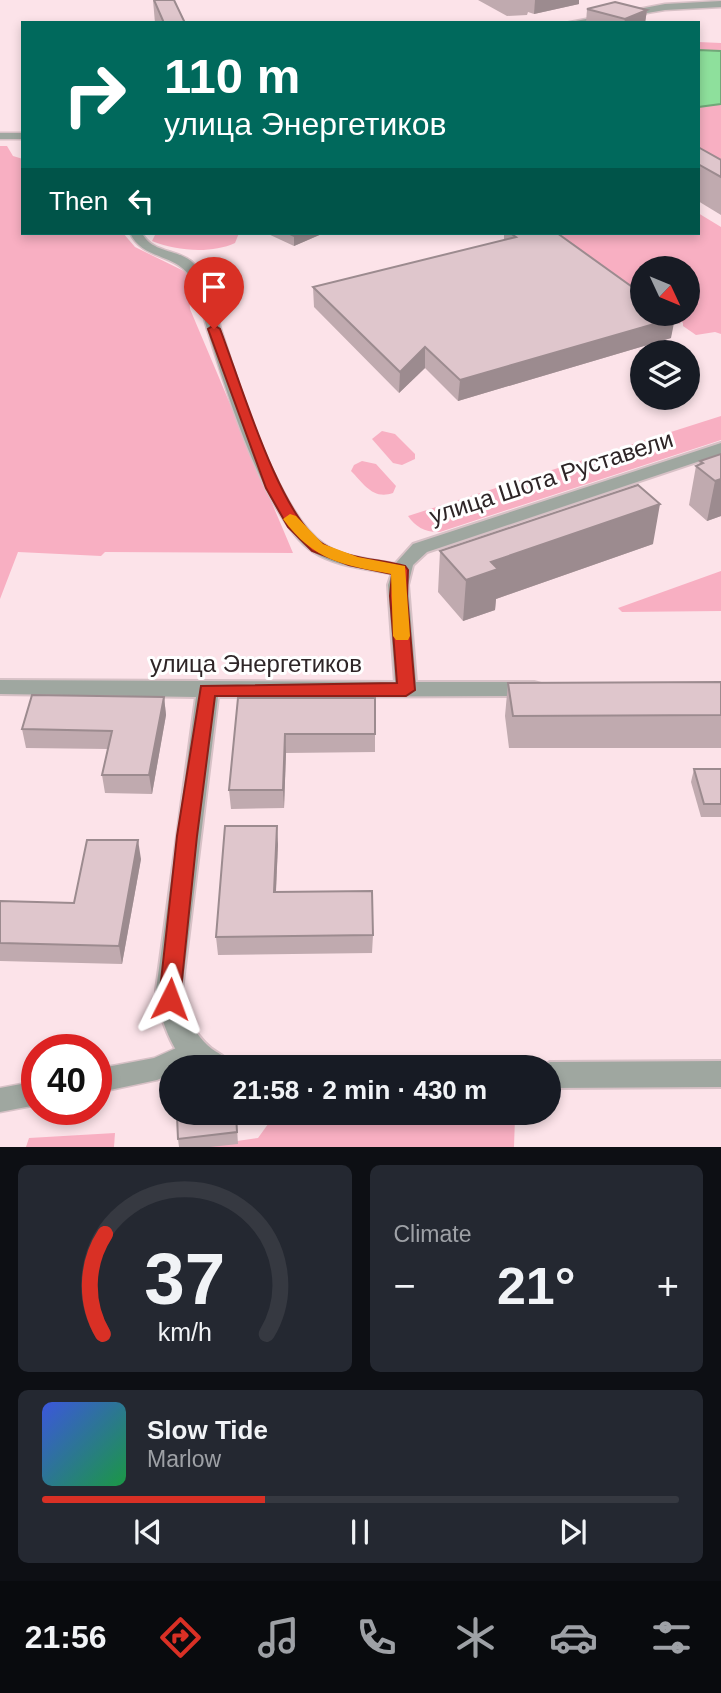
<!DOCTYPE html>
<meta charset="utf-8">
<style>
:root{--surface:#171b24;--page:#242831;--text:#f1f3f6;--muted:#9ea1a6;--line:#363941;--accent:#d93025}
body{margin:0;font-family:Arial,sans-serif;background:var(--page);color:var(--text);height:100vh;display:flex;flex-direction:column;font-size:26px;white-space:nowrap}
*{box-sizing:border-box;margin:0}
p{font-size:23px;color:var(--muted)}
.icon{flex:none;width:38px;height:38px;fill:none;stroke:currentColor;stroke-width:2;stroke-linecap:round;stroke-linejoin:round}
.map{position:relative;height:1147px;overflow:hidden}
.panel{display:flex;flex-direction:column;gap:18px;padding:18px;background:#0d0f14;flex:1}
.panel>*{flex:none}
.guide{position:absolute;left:21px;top:21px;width:679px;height:214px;border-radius:0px;box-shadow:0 4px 10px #0003;background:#00695c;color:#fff;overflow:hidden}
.needle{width:46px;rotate:134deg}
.tools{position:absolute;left:630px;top:256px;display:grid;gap:14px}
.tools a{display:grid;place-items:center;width:70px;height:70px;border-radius:50%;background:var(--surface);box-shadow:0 4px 10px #0003;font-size:35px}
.speed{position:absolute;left:21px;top:1034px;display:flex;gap:14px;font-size:35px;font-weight:700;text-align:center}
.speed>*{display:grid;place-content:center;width:91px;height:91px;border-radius:50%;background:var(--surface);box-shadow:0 4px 10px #0003;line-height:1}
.speed .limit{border:10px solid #d22;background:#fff;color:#111}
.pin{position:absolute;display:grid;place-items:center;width:60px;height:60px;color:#fff;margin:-72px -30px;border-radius:50% 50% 50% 0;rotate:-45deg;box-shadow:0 0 7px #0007}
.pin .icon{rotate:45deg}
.me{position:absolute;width:77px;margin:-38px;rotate:3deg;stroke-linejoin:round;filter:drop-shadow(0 0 5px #0008)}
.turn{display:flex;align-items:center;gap:24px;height:147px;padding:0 28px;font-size:32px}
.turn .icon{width:91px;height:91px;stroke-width:2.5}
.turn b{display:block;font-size:49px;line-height:60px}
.then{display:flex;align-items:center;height:66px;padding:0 28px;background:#0003;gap:14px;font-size:26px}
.big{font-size:52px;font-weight:800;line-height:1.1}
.panel .widget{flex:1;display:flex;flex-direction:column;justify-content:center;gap:10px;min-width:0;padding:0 24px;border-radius:10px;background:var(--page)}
.panel .dial{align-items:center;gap:0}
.dial svg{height:182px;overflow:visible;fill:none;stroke:var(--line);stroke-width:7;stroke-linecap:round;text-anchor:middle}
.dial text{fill:var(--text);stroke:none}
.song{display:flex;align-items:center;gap:21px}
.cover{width:84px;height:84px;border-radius:10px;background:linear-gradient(135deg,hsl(230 70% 55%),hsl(140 70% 35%))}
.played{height:7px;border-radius:4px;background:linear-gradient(90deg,var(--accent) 35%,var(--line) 35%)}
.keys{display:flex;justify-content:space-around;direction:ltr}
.heat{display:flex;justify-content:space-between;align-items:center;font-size:38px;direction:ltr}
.panel .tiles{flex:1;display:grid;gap:18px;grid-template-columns:1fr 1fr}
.widget:last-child{grid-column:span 2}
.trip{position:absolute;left:159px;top:1055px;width:402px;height:70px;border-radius:35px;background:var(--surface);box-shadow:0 4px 10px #0003;font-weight:800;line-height:70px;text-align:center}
.tabs{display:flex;height:112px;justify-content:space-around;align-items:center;background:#090b0e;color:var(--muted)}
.tabs .icon{width:49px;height:49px}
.tabs .on{color:var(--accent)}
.tabs b{font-size:32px;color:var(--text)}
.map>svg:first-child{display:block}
.green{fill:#f8afc2}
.water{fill:#8ee09c;stroke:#71a879;stroke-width:2}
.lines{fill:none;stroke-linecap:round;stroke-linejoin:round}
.minor-casing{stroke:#d7c1c6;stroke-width:3}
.tertiary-casing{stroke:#d7c1c6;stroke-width:4}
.minor{fill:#9fa7a0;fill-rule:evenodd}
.tertiary{fill:#9fa7a0;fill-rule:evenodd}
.wall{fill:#c0aaaf}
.shaded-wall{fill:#9c8b8f}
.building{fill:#dfc6cc;stroke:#9c8b8f;stroke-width:2}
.route{fill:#d93025;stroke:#8d1f18;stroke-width:2}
.slow{fill:#f59e0b}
.labels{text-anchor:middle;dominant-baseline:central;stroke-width:6;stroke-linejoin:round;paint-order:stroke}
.street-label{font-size:24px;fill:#2e2527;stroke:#fff}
</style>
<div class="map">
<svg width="721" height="1147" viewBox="0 0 721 1147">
<rect width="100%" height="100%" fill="#fce3e9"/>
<g class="green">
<polygon points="698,42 721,43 721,163 698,156"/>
<polygon points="0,146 7,146 13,156 23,159 23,233 123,233 135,247 188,273 190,309 293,553 105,552 101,556 18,552 0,599"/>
<polygon points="698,213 721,227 721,334 715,332 696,335 683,326 683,323 681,321 680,324 665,313 688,313 688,268 642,268 642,297 611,271 554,233 698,233"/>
<path d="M156 233H239L235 243C211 254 176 251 152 241Z"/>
<path d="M721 416V440L440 532C427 533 415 527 408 516Z"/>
<polygon points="382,431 395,434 415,454 415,459 402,465 393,463 372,439"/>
<path d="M362 461 376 464 396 486 393 493C373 500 364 484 351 471L354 465Z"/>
<polygon points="721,571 721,611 622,612 618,608"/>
<polygon points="276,1113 429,1113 515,1117 514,1147 196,1147 258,1138"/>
<polygon points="115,1133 114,1147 26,1147 29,1138"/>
</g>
<polygon class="water" points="698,50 721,51 721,104 698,107"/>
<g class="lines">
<defs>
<g id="minor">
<polygon points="721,1 721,7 665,10 587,23 565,23 665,4"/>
<rect x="0" y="133" width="23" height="6"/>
<path d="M130 233H142C152 253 176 249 191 261 199 268 205 279 209 288 215 301 217 315 221 329 238 383 278 513 324 544 347 560 380 559 406 566L409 570 406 574 400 576C372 569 337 568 313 552 265 521 224 384 207 329 202 311 199 295 191 278 176 253 142 260 130 233Z"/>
<path d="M194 1040 203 1043 206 1051C200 1065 186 1068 172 1068V1074L157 1080 96 1093V1069L154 1058Z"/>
<polygon points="37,1081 37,1105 0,1112 0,1088"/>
</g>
<g id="tertiary">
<path d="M721 443V454L427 552 413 565 408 585 416 682H534L541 684 545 689 541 694 534 696 218 697 182 990C185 1014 193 1034 212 1049 221 1055 228 1058 233 1068 222 1068 204 1071 194 1067 172 1058 158 1011 156 990L196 697 0 694V680L395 682 388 585 395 564 413 544Z"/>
<polygon points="721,1061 721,1087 550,1088 550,1068 540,1068 550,1062"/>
</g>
</defs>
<use href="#minor" class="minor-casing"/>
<use href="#tertiary" class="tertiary-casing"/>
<use href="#minor" class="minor"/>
<use href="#tertiary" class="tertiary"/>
</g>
<g class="wall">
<polygon points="153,0 185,23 155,23"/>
<polygon points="478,0 579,0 579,4 534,14 528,12 527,15 507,16"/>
<polygon points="587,9 647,10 645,23 586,23"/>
<polygon points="698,147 721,160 721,215 698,201"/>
<polygon points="266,233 324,233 294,246"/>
<polygon points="504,233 557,233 671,338 458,401 425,368 399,393 314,307 313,287 504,240"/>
<polygon points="721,454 721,516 707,521 689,505 696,466 699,465 700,461"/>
<polygon points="653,544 496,599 495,610 463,621 438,592 440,551"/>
<polygon points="721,682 721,748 509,748 505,716 508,683"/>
<polygon points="164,697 166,715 152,794 105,793 102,775 108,749 26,748 22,729"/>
<polygon points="238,698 375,698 375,752 286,753 284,808 231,809 229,790"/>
<polygon points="694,769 721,769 721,817 701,817 691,782"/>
<polygon points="278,844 276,892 373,935 372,953 218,955 216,937"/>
<polygon points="141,859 122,964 0,961 0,901 74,903"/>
<polygon points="236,1113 238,1144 210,1147 179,1147 178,1139"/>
</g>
<g class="shaded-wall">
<polygon points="535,0 579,0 579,4 534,14"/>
<polygon points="647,10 645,23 624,23 625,19"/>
<polygon points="300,233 324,233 294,246 294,236"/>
<polygon points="675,318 671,338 458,401 460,380"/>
<polygon points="425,347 425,368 399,393 400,372"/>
<polygon points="721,479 721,516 707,521 715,481"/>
<polygon points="660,504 653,544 496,599 495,610 463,621 466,580 491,562"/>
<polygon points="164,697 166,715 152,794 149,775"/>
<polygon points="285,734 286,753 284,808 283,790"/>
<polygon points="277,826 278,844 275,910 274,892"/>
<polygon points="138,840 141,859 122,964 119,946"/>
</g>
<g class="building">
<polygon points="154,0 174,0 185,23 164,23"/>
<polygon points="615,2 647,10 625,19 587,9"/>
<polygon points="698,147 721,160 721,177 698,164"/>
<polygon points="288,233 300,233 294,236"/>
<polygon points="510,233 557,233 642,294 642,313 669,313 675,318 460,380 425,347 400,372 313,287 516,237"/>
<polygon points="721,454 721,479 715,481 696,466 703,463 700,461"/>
<polygon points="638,485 660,504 491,562 498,569 466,580 440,551"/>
<polygon points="721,682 721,715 513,716 508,683"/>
<polygon points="32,695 164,697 149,775 102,775 112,731 22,729"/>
<polygon points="238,698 375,698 375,734 285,734 283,790 229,790"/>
<polygon points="694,769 721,769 721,804 704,804"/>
<polygon points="225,826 277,826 274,892 372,891 373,935 216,937"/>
<polygon points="87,840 138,840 119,946 0,943 0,901 74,903"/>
<polygon points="206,1113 236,1113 237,1132 178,1139 177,1116"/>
</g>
<path class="route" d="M214 325 220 329C240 380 279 516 323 544 347 559 379 559 405 566L408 570 407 596 415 690 406 696H215L197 836 180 999 177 1006 170 1009 162 1006 159 999 177 836 201 686 397 683 390 596 392 574 349 565 312 551 288 527 266 488 208 329Z"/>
<path class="slow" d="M290 514 296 516 323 544 358 557 405 566 410 636 408 640H396L393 636 391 574C343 565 314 561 283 519Z"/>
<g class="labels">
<g class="street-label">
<text transform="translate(551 477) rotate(-18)">улица Шота Руставели</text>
<text x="256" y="663">улица Энергетиков</text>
</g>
</g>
</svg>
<div class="tools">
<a><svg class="needle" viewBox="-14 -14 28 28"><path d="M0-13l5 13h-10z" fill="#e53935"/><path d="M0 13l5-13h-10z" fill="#9ea1a6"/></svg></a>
<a><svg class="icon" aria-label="layers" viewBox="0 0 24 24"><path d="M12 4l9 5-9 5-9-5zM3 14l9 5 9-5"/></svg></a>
</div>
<div class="speed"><div class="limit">40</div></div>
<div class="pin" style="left:214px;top:329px;background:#d93025"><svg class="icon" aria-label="arrive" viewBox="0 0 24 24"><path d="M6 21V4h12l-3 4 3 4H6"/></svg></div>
<svg class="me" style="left:170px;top:999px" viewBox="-20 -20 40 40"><path d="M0-17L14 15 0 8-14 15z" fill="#d93025" stroke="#fff" stroke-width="4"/></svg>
<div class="trip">21:58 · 2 min · 430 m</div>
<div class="guide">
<div class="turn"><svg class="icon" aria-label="right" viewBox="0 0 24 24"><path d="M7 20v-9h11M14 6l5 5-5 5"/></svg><div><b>110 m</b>улица Энергетиков</div></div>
<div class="then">Then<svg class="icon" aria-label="left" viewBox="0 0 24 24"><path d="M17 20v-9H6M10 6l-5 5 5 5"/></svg></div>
</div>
</div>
<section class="panel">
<div class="tiles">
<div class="widget dial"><svg viewBox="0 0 100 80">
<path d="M14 69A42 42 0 1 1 86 69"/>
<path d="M14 69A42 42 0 0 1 15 25" stroke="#d93025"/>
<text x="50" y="56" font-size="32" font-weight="700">37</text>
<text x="50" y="72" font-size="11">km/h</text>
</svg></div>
<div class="widget"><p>Climate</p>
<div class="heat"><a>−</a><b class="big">21°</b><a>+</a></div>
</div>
<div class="widget">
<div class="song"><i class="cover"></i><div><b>Slow Tide</b><p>Marlow</p></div></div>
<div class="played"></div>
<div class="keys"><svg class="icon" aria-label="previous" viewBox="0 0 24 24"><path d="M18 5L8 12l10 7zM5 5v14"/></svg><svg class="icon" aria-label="pause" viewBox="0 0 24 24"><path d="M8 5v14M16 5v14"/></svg><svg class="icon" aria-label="next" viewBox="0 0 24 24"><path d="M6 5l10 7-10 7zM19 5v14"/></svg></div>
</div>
</div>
</section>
<nav class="tabs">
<b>21:56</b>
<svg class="icon on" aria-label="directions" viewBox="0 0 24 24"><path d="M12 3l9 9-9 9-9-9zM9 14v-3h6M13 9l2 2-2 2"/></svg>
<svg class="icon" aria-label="music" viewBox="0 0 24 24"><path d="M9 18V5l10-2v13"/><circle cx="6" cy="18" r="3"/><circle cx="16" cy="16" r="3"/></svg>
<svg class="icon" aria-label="phone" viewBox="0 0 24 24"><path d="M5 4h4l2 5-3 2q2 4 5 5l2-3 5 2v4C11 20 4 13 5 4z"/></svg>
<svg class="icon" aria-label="climate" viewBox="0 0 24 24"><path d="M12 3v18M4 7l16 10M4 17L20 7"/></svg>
<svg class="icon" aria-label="car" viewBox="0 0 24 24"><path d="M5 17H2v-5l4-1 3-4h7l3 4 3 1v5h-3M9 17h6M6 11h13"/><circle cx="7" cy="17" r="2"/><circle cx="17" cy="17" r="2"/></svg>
<svg class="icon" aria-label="filters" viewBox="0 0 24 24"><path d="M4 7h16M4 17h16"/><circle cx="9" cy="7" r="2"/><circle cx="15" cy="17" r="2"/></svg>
</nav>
